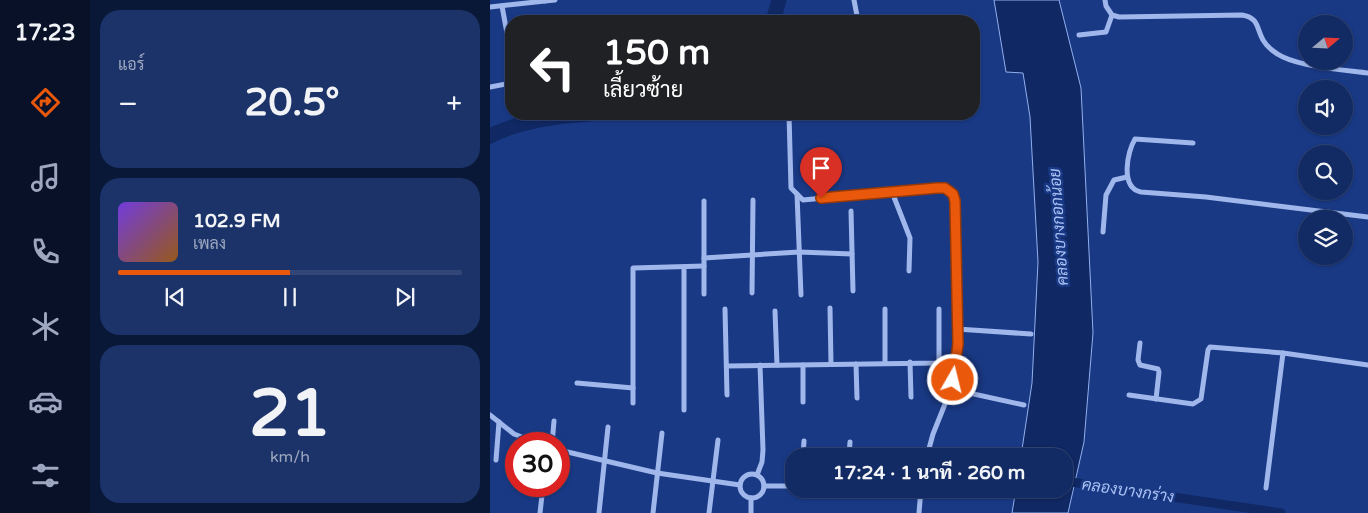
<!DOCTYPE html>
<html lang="th">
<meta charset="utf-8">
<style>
:root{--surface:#132b64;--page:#1c336a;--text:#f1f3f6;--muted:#9da7bf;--line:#324778;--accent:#ea580c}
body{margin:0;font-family:"Varela Round",Sarabun,sans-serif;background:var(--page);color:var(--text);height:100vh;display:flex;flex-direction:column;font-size:19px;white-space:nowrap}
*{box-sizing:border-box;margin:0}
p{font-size:16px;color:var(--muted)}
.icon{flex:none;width:28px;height:28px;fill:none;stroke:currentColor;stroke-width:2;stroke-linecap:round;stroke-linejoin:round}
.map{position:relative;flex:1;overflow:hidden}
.sheet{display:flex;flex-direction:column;gap:10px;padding:10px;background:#0a1837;width:400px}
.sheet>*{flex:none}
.banner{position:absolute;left:15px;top:15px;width:475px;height:105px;border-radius:20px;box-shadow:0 1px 4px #0004,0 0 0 1px var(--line);background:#202124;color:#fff;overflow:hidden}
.needle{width:32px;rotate:71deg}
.tools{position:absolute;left:808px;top:15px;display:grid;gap:10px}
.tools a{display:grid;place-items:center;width:55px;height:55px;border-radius:50%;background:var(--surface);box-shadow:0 1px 4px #0004,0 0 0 1px var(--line);font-size:25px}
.speed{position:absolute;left:15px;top:432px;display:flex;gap:10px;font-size:25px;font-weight:700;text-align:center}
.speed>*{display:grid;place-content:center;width:65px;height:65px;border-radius:50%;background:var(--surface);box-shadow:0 1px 4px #0004,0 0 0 1px var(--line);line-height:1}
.speed .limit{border:8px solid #d22;background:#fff;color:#111}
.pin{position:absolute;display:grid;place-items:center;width:42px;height:42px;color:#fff;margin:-51px -21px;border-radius:50% 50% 50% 0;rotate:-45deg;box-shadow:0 0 5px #0007}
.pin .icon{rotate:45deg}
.me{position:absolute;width:55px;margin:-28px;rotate:8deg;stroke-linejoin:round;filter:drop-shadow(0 0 4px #0008)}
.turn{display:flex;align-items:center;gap:18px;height:105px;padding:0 15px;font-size:22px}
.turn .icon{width:65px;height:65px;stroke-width:2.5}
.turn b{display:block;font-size:35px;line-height:42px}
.big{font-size:38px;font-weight:800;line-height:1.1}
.sheet .card{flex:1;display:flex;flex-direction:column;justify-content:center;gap:8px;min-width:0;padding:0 18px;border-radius:20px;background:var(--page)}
.sheet .dial{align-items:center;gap:0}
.dial b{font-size:65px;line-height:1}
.song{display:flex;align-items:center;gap:15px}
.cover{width:60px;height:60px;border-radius:8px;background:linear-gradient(135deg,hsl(260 70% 55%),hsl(30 70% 35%))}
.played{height:5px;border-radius:2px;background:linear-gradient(90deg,var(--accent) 50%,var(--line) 50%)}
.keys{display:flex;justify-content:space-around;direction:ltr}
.heat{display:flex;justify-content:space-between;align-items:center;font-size:28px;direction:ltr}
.trip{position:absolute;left:295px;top:448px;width:288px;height:50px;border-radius:20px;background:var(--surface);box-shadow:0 1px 4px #0004,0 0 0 1px var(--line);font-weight:800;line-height:50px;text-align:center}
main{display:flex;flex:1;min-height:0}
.tab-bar{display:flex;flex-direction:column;width:90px;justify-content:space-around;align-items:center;background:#081128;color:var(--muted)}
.tab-bar .icon{width:35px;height:35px}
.tab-bar .active{color:var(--accent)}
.tab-bar b{font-size:22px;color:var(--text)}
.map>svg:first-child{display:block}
.water{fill:#102863;stroke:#92b0ee}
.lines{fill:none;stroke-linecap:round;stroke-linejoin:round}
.canal{stroke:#102863;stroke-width:9}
.river{stroke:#102863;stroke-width:15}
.minor{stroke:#a0b7ec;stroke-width:5}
.route-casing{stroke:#983908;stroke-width:12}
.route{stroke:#ea580c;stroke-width:9}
.labels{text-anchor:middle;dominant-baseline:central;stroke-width:5;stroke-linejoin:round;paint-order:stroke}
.water-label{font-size:16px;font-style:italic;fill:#abc2f4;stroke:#193985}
</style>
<main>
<nav class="tab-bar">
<b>17:23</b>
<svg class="icon active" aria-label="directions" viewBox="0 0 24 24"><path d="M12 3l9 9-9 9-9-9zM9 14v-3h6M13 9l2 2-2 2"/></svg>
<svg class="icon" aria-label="music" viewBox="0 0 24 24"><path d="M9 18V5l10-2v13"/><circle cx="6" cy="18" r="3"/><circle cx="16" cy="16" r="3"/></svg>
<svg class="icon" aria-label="phone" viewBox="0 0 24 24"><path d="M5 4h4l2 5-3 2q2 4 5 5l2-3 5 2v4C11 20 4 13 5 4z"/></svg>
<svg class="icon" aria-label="climate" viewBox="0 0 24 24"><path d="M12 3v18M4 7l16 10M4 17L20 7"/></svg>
<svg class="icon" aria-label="car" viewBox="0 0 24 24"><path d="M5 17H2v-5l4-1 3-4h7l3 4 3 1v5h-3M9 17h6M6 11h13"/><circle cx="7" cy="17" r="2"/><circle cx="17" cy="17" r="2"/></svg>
<svg class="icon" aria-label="filters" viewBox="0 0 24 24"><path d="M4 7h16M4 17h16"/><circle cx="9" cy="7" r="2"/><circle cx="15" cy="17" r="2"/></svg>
</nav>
<section class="sheet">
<div class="card"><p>แอร์</p>
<div class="heat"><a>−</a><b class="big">20.5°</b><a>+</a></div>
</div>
<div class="card">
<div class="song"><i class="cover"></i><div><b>102.9 FM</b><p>เพลง</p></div></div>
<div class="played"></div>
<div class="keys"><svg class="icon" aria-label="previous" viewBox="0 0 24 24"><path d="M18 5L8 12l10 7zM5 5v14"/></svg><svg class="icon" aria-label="pause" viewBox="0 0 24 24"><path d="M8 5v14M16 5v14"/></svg><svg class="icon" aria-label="next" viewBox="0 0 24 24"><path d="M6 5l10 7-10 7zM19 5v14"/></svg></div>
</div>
<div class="card dial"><b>21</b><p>km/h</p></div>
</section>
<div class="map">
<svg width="878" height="513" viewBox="0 0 878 513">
<rect width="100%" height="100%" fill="#193985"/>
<polygon class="water" points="504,0 569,0 591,88 603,333 594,442 578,513 522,513 526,489 574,489 574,456 531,456 542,383 548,262 540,117 533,73 516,72"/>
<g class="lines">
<polyline class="canal" points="574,481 791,513"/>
<g class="river">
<polyline points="283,21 289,0"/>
<path d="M0 136C29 121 67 116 100 114"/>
</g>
<g class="minor">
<polyline points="364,0 368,21"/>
<path d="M615 0 616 6 622 15 629 17 752 15C769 18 766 27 773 40 777 47 786 54 793 57 814 67 854 70 878 73"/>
<polyline points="55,1 65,0"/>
<polyline points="12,6 19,44"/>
<polyline points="0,7 55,1 55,0"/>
<polyline points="439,21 451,19"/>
<polyline points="589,35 616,32 622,15"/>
<polyline points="0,87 21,83"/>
<polyline points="299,114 301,188 313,200 447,187 455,187 463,194 465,201 468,345 461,389 443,434 437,456"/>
<path d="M703 143 645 139C637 152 630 188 651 192L716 197 878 217"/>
<polyline points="402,192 420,238 419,271"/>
<polyline points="307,194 311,295"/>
<polyline points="361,211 363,291"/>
<polyline points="613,232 616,195 624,180 637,177"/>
<polyline points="214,258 309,252 362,254"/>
<polyline points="262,293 263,200"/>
<polyline points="214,294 214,201"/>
<polyline points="340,308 341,364"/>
<polyline points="235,309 237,395"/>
<polyline points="395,309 395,363"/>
<polyline points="285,311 287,365"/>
<polyline points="467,329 541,334"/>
<polyline points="650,343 648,360 650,365 668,369 669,372 666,399"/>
<polyline points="420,362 421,397"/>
<polyline points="366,364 367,398"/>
<polyline points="313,365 313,402"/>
<polyline points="237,366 448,363 449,362 449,309"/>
<polyline points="87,383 143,388"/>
<polyline points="461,389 534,405"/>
<polyline points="639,395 703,404 711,399 718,350 720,347 793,353 878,365"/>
<polyline points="143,403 143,268 214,266"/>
<polyline points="194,410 194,267"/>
<polyline points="0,415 24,434 50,444"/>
<polyline points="62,444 64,421"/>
<polyline points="69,450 167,473 250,485"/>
<polyline points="313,456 314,441"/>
<polyline points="359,456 360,442"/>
<polyline points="6,460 9,422"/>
<circle cx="262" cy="486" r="12"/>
<polyline points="267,475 272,462 273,450 270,365"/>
<polyline points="274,486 304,486"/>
<polyline points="776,488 793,353"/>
<polyline points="50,513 53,486"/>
<polyline points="109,513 118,427"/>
<polyline points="163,513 172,433"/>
<polyline points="219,513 228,440"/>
<polyline points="261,513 261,498"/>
<polyline points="429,513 431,489"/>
</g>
</g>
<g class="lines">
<defs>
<polyline id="route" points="331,198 447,188 455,188 463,194 465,201 468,344 463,380"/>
</defs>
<use href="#route" class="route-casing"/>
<use href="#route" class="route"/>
</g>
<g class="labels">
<g class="water-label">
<text transform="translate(569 227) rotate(-94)">คลองบางกอกน้อย</text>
<text transform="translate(638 491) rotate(8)">คลองบางกร่าง</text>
</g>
</g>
</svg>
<div class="tools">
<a><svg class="needle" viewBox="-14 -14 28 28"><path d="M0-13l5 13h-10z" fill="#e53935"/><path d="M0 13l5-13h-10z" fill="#9da7bf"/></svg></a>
<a><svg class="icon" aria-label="sound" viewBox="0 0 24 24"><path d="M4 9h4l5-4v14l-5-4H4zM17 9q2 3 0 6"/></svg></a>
<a><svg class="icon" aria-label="search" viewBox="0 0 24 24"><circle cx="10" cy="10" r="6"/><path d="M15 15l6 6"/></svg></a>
<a><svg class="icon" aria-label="layers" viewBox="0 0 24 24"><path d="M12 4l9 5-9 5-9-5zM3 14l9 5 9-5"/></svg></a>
</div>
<div class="speed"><div class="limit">30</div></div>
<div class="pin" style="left:331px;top:198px;background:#d93025"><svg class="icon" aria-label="arrive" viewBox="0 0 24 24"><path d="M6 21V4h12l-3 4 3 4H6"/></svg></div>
<svg class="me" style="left:463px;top:380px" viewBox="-20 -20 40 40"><circle r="17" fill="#ea580c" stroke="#fff" stroke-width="3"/><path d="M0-11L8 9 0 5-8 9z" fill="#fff"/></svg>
<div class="trip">17:24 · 1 นาที · 260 m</div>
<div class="banner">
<div class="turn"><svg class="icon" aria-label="left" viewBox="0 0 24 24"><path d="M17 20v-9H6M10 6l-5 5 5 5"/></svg><div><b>150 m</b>เลี้ยวซ้าย</div></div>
</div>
</div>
</main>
